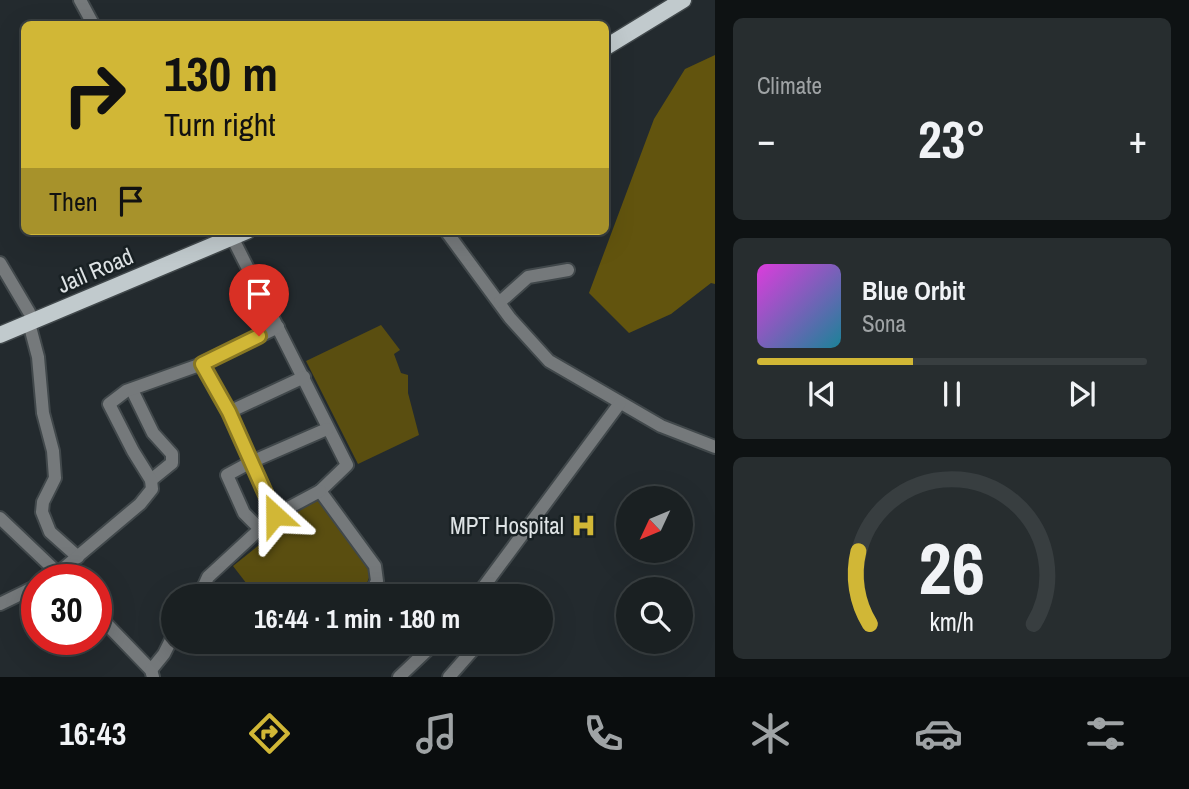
<!DOCTYPE html>
<meta charset="utf-8">
<style>
:root{--surface:#1a2022;--page:#272d2f;--text:#f1f3f6;--muted:#9fa3a5;--line:#383e40;--accent:#d1b736}
body{margin:0;font-family:"Archivo Narrow",sans-serif;background:var(--page);color:var(--text);height:100vh;display:flex;flex-direction:column;font-size:26px;white-space:nowrap}
*{box-sizing:border-box;margin:0}
p{font-size:23px;color:var(--muted)}
.icon{flex:none;width:38px;height:38px;fill:none;stroke:currentColor;stroke-width:2;stroke-linecap:round;stroke-linejoin:round}
.map{position:relative;flex:1;overflow:hidden}
.details{display:flex;flex-direction:column;gap:18px;padding:18px;background:#0e1213;width:474px}
.details>*{flex:none}
.hud{position:absolute;left:21px;top:21px;width:588px;height:214px;border-radius:10px;box-shadow:0 7px 28px #0002,0 0 0 2px var(--line);background:#d1b736;color:#111;overflow:hidden}
.needle{width:46px;rotate:226deg}
.fabs{position:absolute;left:616px;top:486px;display:grid;gap:14px}
.fabs a{display:grid;place-items:center;width:77px;height:77px;border-radius:50%;background:var(--surface);box-shadow:0 7px 28px #0002,0 0 0 2px var(--line);font-size:35px}
.speed{position:absolute;left:21px;top:564px;display:flex;gap:14px;font-size:35px;font-weight:700;text-align:center}
.speed>*{display:grid;place-content:center;width:91px;height:91px;border-radius:50%;background:var(--surface);box-shadow:0 7px 28px #0002,0 0 0 2px var(--line);line-height:1}
.speed .limit{border:10px solid #d22;background:#fff;color:#111}
.pin{position:absolute;display:grid;place-items:center;width:60px;height:60px;color:#fff;margin:-72px -30px;border-radius:50% 50% 50% 0;rotate:-45deg;box-shadow:0 0 7px #0007}
.pin .icon{rotate:45deg}
.me{position:absolute;width:77px;margin:-38px;rotate:336deg;stroke-linejoin:round;filter:drop-shadow(0 0 5px #0008)}
.turn{display:flex;align-items:center;gap:24px;height:147px;padding:0 28px;font-size:32px}
.turn .icon{width:91px;height:91px;stroke-width:2.5}
.turn b{display:block;font-size:49px;line-height:60px}
.then{display:flex;align-items:center;height:66px;padding:0 28px;background:#0003;gap:14px;font-size:26px}
.big{font-size:52px;font-weight:700;line-height:1.1}
.details .tile{flex:1;display:flex;flex-direction:column;justify-content:center;gap:10px;min-width:0;padding:0 24px;border-radius:10px;background:var(--page)}
.details .dial{align-items:center;gap:0}
.dial svg{height:182px;overflow:visible;fill:none;stroke:var(--line);stroke-width:7;stroke-linecap:round;text-anchor:middle}
.dial text{fill:var(--text);stroke:none}
.song{display:flex;align-items:center;gap:21px}
.cover{width:84px;height:84px;border-radius:10px;background:linear-gradient(135deg,hsl(300 70% 55%),hsl(190 70% 35%))}
.played{height:7px;border-radius:4px;background:linear-gradient(90deg,var(--accent) 40%,var(--line) 40%)}
.keys{display:flex;justify-content:space-around;direction:ltr}
.heat{display:flex;justify-content:space-between;align-items:center;font-size:38px;direction:ltr}
.trip{position:absolute;left:161px;top:584px;width:392px;height:70px;border-radius:35px;background:var(--surface);box-shadow:0 7px 28px #0002,0 0 0 2px var(--line);font-weight:700;line-height:70px;text-align:center}
.dock{display:flex;height:112px;justify-content:space-around;align-items:center;background:#0a0d0e;color:var(--muted)}
.dock .icon{width:49px;height:49px}
.dock .selected{color:var(--accent)}
.dock b{font-size:32px;color:var(--text)}
main{display:flex;flex:1;min-height:0}
.map>svg:first-child{display:block}
.green{fill:#5a4e10}
.forest{fill:#62540e}
.lines{fill:none;stroke-linecap:round;stroke-linejoin:round}
.minor-casing{stroke:#41484b;stroke-width:16}
.major-casing{stroke:#41484b;stroke-width:19}
.minor{stroke:#75797b;stroke-width:12}
.major{stroke:#c1cacd;stroke-width:16}
.route-casing{stroke:#887723;stroke-width:18}
.route{stroke:#d1b736;stroke-width:12}
.labels{text-anchor:middle;dominant-baseline:central;stroke-width:5;stroke-linejoin:round;paint-order:stroke}
.street-label{font-size:23px;fill:#dee3e5;stroke:#192124}
.poi-label{font-size:23px;fill:#dee3e5;stroke:#192124;text-anchor:end}
</style>
<main>
<div class="map">
<svg width="715" height="677" viewBox="0 0 715 677">
<rect width="100%" height="100%" fill="#232a2e"/>
<g class="green">
<polygon points="381,325 400,350 394,354 401,373 408,375 408,393 419,435 358,464 306,361"/>
<polygon points="316,497 371,572 362,597 257,597 233,566 274,533 271,528"/>
</g>
<polygon class="forest" points="715,55 715,284 711,283 671,314 629,333 589,293 654,119 685,69"/>
<g class="lines">
<defs>
<g id="minor">
<polyline points="80,0 93,24"/>
<polyline points="229,231 347,465 320,491 375,566 377,581 369,597"/>
<polyline points="446,231 510,318 549,361 661,426 715,447"/>
<polyline points="0,263 29,312"/>
<polyline points="500,302 528,277 568,270"/>
<polyline points="29,323 38,357 43,413 53,451 55,478 43,502 42,512 50,532 78,557"/>
<polyline points="202,364 229,412 275,515"/>
<polyline points="132,390 153,433 172,454 172,463 151,480"/>
<polyline points="229,412 304,377"/>
<polyline points="0,518 64,579"/>
<polyline points="261,530 244,513 227,475 251,462 327,429"/>
<polyline points="48,579 58,573 140,504 152,489 151,480 133,451 109,404 126,391 202,364 278,327"/>
<polyline points="199,597 208,577 275,515 320,491"/>
<polyline points="476,597 620,403"/>
<polyline points="0,604 37,586"/>
<polyline points="96,613 151,670 153,677"/>
<polyline points="311,643 313,642"/>
<polyline points="151,670 164,654 173,636"/>
<polyline points="399,677 436,642"/>
<polyline points="449,677 478,644"/>
</g>
<g id="major">
<polyline points="606,47 683,0"/>
<polyline points="0,335 247,231"/>
</g>
</defs>
<use href="#minor" class="minor-casing"/>
<use href="#major" class="major-casing"/>
<use href="#minor" class="minor"/>
<use href="#major" class="major"/>
</g>
<g class="lines">
<defs>
<polyline id="route" points="259,336 202,364 229,412 275,515"/>
</defs>
<use href="#route" class="route-casing"/>
<use href="#route" class="route"/>
</g>
<defs>
<symbol id="hospital-bare" viewBox="-9 -9 18 18"><path d="M-5-5h3v3.5h4V-5h3V5h-3V1.5h-4V5h-3Z" fill="#d1b736" stroke="#192124" stroke-width="2.5" paint-order="stroke"/></symbol>
</defs>
<g fill-rule="evenodd">
<use href="#hospital-bare" x="566" y="508" width="35" height="35"/>
</g>
<g class="labels">
<g class="street-label">
<text transform="translate(95 270) rotate(-23)">Jail Road</text>
</g>
<g class="poi-label">
<text x="564" y="525">MPT Hospital</text>
</g>
</g>
</svg>
<div class="fabs">
<a><svg class="needle" viewBox="-14 -14 28 28"><path d="M0-13l5 13h-10z" fill="#e53935"/><path d="M0 13l5-13h-10z" fill="#9fa3a5"/></svg></a>
<a><svg class="icon" aria-label="search" viewBox="0 0 24 24"><circle cx="10" cy="10" r="6"/><path d="M15 15l6 6"/></svg></a>
</div>
<div class="speed"><div class="limit">30</div></div>
<div class="pin" style="left:259px;top:336px;background:#d93025"><svg class="icon" aria-label="arrive" viewBox="0 0 24 24"><path d="M6 21V4h12l-3 4 3 4H6"/></svg></div>
<svg class="me" style="left:275px;top:515px" viewBox="-20 -20 40 40"><path d="M0-17L14 15 0 8-14 15z" fill="#d1b736" stroke="#fff" stroke-width="4"/></svg>
<div class="trip">16:44 · 1 min · 180 m</div>
<div class="hud">
<div class="turn"><svg class="icon" aria-label="right" viewBox="0 0 24 24"><path d="M7 20v-9h11M14 6l5 5-5 5"/></svg><div><b>130 m</b>Turn right</div></div>
<div class="then">Then<svg class="icon" aria-label="arrive" viewBox="0 0 24 24"><path d="M6 21V4h12l-3 4 3 4H6"/></svg></div>
</div>
</div>
<section class="details">
<div class="tile"><p>Climate</p>
<div class="heat"><a>−</a><b class="big">23°</b><a>+</a></div>
</div>
<div class="tile">
<div class="song"><i class="cover"></i><div><b>Blue Orbit</b><p>Sona</p></div></div>
<div class="played"></div>
<div class="keys"><svg class="icon" aria-label="previous" viewBox="0 0 24 24"><path d="M18 5L8 12l10 7zM5 5v14"/></svg><svg class="icon" aria-label="pause" viewBox="0 0 24 24"><path d="M8 5v14M16 5v14"/></svg><svg class="icon" aria-label="next" viewBox="0 0 24 24"><path d="M6 5l10 7-10 7zM19 5v14"/></svg></div>
</div>
<div class="tile dial"><svg viewBox="0 0 100 80">
<path d="M14 69A42 42 0 1 1 86 69"/>
<path d="M14 69A42 42 0 0 1 9 37" stroke="#d1b736"/>
<text x="50" y="56" font-size="32" font-weight="700">26</text>
<text x="50" y="72" font-size="11">km/h</text>
</svg></div>
</section>
</main>
<nav class="dock">
<b>16:43</b>
<svg class="icon selected" aria-label="directions" viewBox="0 0 24 24"><path d="M12 3l9 9-9 9-9-9zM9 14v-3h6M13 9l2 2-2 2"/></svg>
<svg class="icon" aria-label="music" viewBox="0 0 24 24"><path d="M9 18V5l10-2v13"/><circle cx="6" cy="18" r="3"/><circle cx="16" cy="16" r="3"/></svg>
<svg class="icon" aria-label="phone" viewBox="0 0 24 24"><path d="M5 4h4l2 5-3 2q2 4 5 5l2-3 5 2v4C11 20 4 13 5 4z"/></svg>
<svg class="icon" aria-label="climate" viewBox="0 0 24 24"><path d="M12 3v18M4 7l16 10M4 17L20 7"/></svg>
<svg class="icon" aria-label="car" viewBox="0 0 24 24"><path d="M5 17H2v-5l4-1 3-4h7l3 4 3 1v5h-3M9 17h6M6 11h13"/><circle cx="7" cy="17" r="2"/><circle cx="17" cy="17" r="2"/></svg>
<svg class="icon" aria-label="filters" viewBox="0 0 24 24"><path d="M4 7h16M4 17h16"/><circle cx="9" cy="7" r="2"/><circle cx="15" cy="17" r="2"/></svg>
</nav>
